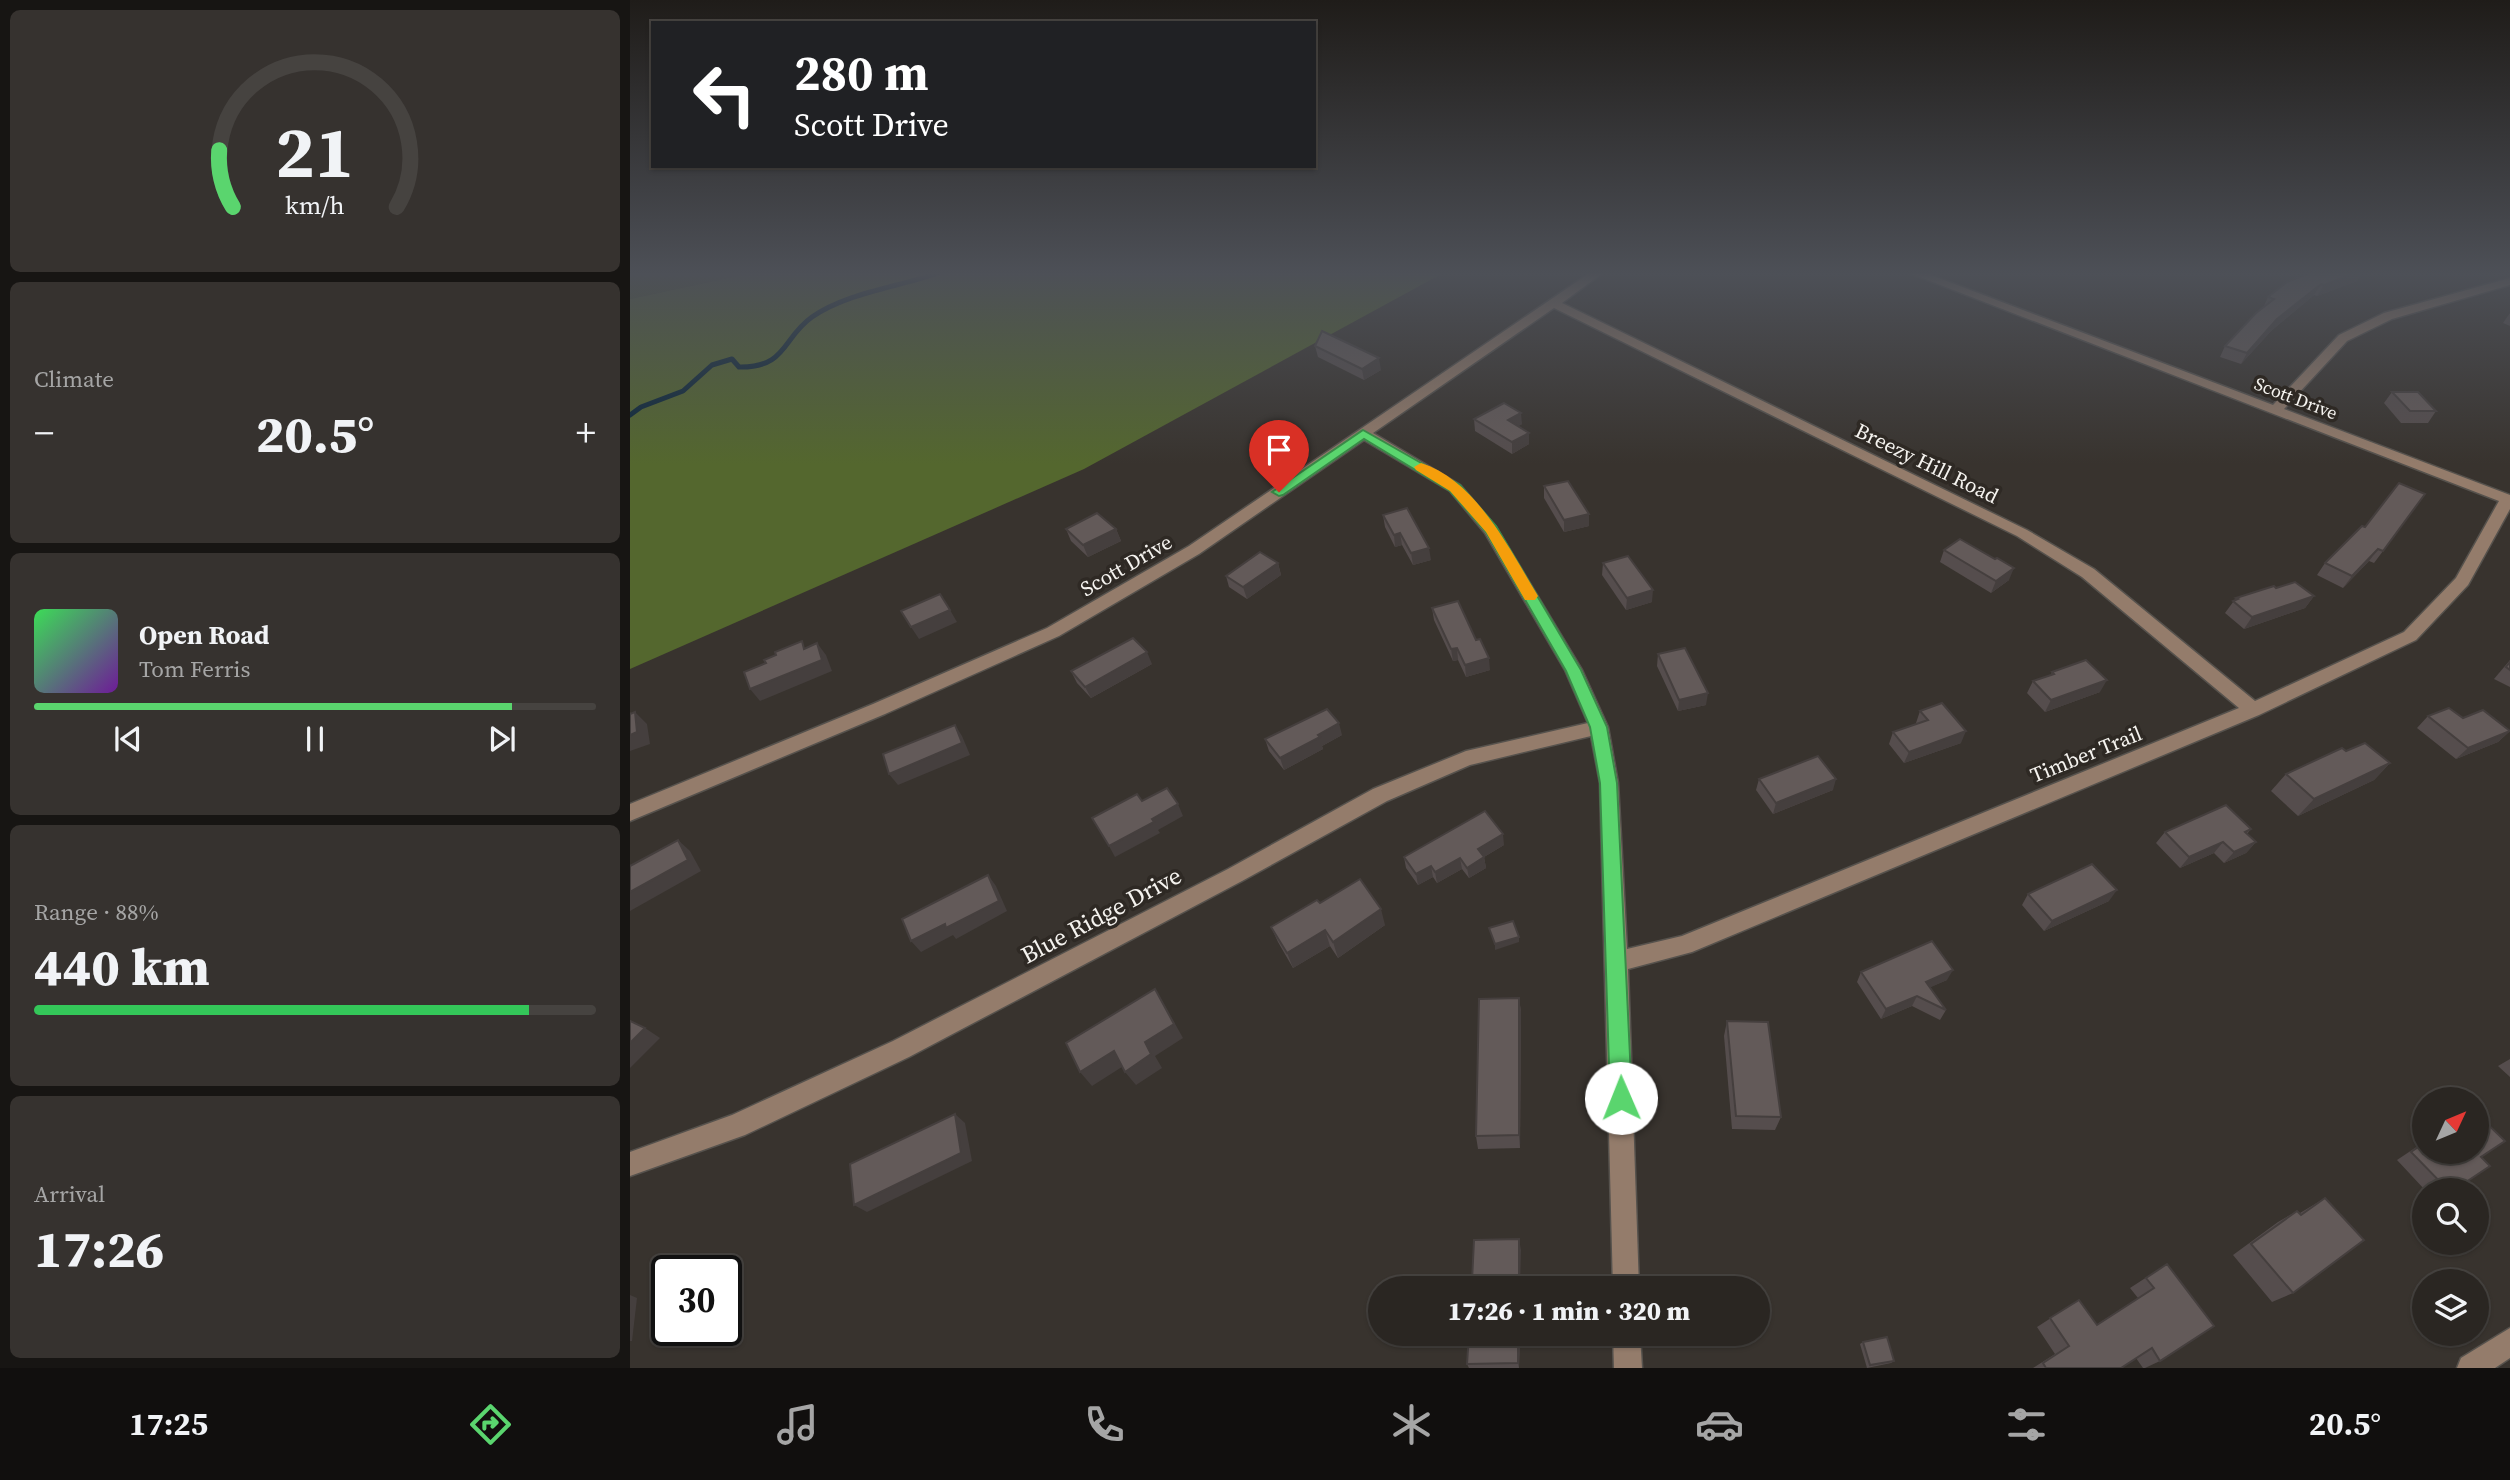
<!DOCTYPE html>
<meta charset="utf-8">
<style>
:root{--surface:#2a2622;--page:#36322f;--text:#f1f3f6;--muted:#a5a5a5;--line:#464340;--accent:#5ad56e}
body{margin:0;font-family:"Source Serif 4",serif;background:var(--page);color:var(--text);height:100vh;display:flex;flex-direction:column;font-size:26px;white-space:nowrap}
*{box-sizing:border-box;margin:0}
p{font-size:23px;color:var(--muted)}
.icon{flex:none;width:38px;height:38px;fill:none;stroke:currentColor;stroke-width:2;stroke-linecap:round;stroke-linejoin:round}
.map{position:relative;flex:1;overflow:hidden}
.panel{display:flex;flex-direction:column;gap:10px;padding:10px;background:#171513;width:630px}
.panel>*{flex:none}
.banner{position:absolute;left:21px;top:21px;width:665px;height:147px;border-radius:0px;box-shadow:0 2px 5px #0004,0 0 0 2px var(--line);background:#202124;color:#fff;overflow:hidden}
.needle{width:46px;rotate:46deg}
.controls{position:absolute;left:1782px;top:1087px;display:grid;gap:14px}
.controls a{display:grid;place-items:center;width:77px;height:77px;border-radius:50%;background:var(--surface);box-shadow:0 2px 5px #0004,0 0 0 2px var(--line);font-size:35px}
.speed{position:absolute;left:21px;top:1255px;display:flex;gap:14px;font-size:35px;font-weight:700;text-align:center}
.speed>*{display:grid;place-content:center;width:91px;height:91px;border-radius:50%;background:var(--surface);box-shadow:0 2px 5px #0004,0 0 0 2px var(--line);line-height:1}
.speed .limit{border:4px solid #111;border-radius:10px;background:#fff;color:#111}
.pin{position:absolute;display:grid;place-items:center;width:60px;height:60px;color:#fff;margin:-72px -30px;border-radius:50% 50% 50% 0;rotate:-45deg;box-shadow:0 0 7px #0007}
.pin .icon{rotate:45deg}
.me{position:absolute;width:77px;margin:-38px;rotate:359deg;stroke-linejoin:round;filter:drop-shadow(0 0 5px #0008)}
.turn{display:flex;align-items:center;gap:24px;height:147px;padding:0 28px;font-size:32px}
.turn .icon{width:91px;height:91px;stroke-width:2.5}
.turn b{display:block;font-size:49px;line-height:60px}
.big{font-size:52px;font-weight:800;line-height:1.1}
.panel .widget{flex:1;display:flex;flex-direction:column;justify-content:center;gap:10px;min-width:0;padding:0 24px;border-radius:10px;background:var(--page)}
.panel .dial{align-items:center;gap:0}
.dial svg{height:182px;overflow:visible;fill:none;stroke:var(--line);stroke-width:7;stroke-linecap:round;text-anchor:middle}
.dial text{fill:var(--text);stroke:none}
.song{display:flex;align-items:center;gap:21px}
.cover{width:84px;height:84px;border-radius:10px;background:linear-gradient(135deg,hsl(130 70% 55%),hsl(280 70% 35%))}
.played{height:7px;border-radius:4px;background:linear-gradient(90deg,var(--accent) 85%,var(--line) 85%)}
.keys{display:flex;justify-content:space-around;direction:ltr}
.heat{display:flex;justify-content:space-between;align-items:center;font-size:38px;direction:ltr}
.charge{height:10px;border-radius:5px;background:linear-gradient(90deg,#34c759 88%,var(--line) 0)}
.trip{position:absolute;left:738px;top:1276px;width:402px;height:70px;border-radius:35px;background:var(--surface);box-shadow:0 2px 5px #0004,0 0 0 2px var(--line);font-weight:800;line-height:70px;text-align:center}
.tab-bar{display:flex;height:112px;justify-content:space-around;align-items:center;background:#110f0e;color:var(--muted)}
.tab-bar .icon{width:49px;height:49px}
.tab-bar .current{color:var(--accent)}
.tab-bar b{font-size:32px;color:var(--text)}
main{display:flex;flex:1;min-height:0}
.map>svg:first-child{display:block}
.green{fill:#475627}
.forest{fill:#54672e}
.lines{fill:none;stroke-linecap:round;stroke-linejoin:round}
.stream{stroke:#0a263a;stroke-width:5}
.minor-casing{stroke:#56524d;stroke-width:3}
.minor{fill:#947c6b;fill-rule:evenodd}
.wall{fill:#554d4d}
.shaded-wall{fill:#453f3e}
.building{fill:#635a59;stroke:#453f3e;stroke-width:2}
.route{fill:#5ad56e;stroke:#3a8a48;stroke-width:2}
.slow{fill:#f59e0b}
.labels{text-anchor:middle;dominant-baseline:central;stroke-width:7;stroke-linejoin:round;paint-order:stroke}
.far-street-label{font-size:18px;fill:#f5f3ef;stroke:#2e2924}
.street-label{font-size:21px;fill:#f5f3ef;stroke:#2e2924}
.near-street-label{font-size:24px;fill:#f5f3ef;stroke:#2e2924}
</style>
<main>
<section class="panel">
<div class="widget dial"><svg viewBox="0 0 100 80">
<path d="M14 69A42 42 0 1 1 86 69"/>
<path d="M14 69A42 42 0 0 1 8 44" stroke="#5ad56e"/>
<text x="50" y="56" font-size="32" font-weight="700">21</text>
<text x="50" y="72" font-size="11">km/h</text>
</svg></div>
<div class="widget"><p>Climate</p>
<div class="heat"><a>−</a><b class="big">20.5°</b><a>+</a></div>
</div>
<div class="widget">
<div class="song"><i class="cover"></i><div><b>Open Road</b><p>Tom Ferris</p></div></div>
<div class="played"></div>
<div class="keys"><svg class="icon" aria-label="previous" viewBox="0 0 24 24"><path d="M18 5L8 12l10 7zM5 5v14"/></svg><svg class="icon" aria-label="pause" viewBox="0 0 24 24"><path d="M8 5v14M16 5v14"/></svg><svg class="icon" aria-label="next" viewBox="0 0 24 24"><path d="M6 5l10 7-10 7zM19 5v14"/></svg></div>
</div>
<div class="widget"><p>Range · 88%</p><b class="big">440 km</b><div class="charge"></div></div>
<div class="widget"><p>Arrival</p><b class="big">17:26</b></div>
</section>
<div class="map">
<svg width="1880" height="1368" viewBox="0 0 1880 1368">
<rect width="100%" height="100%" fill="#38332e"/>
<polygon class="green" points="0,272 126,272 0,299"/>
<polygon class="forest" points="126,272 815,272 454,469 0,669 0,299"/>
<g class="lines">
<path class="stream" d="M0 415 11 407 53 391 82 365 102 359 109 367C157 368 152 338 182 317 218 292 270 287 311 272"/>
<defs>
<g id="minor">
<path d="M961 272H974L932 303 1397 530 1464 569 1625 701 1774 632 1826 578 1869 501 1277 272H1293L1643 405 1709 335 1754 313 1880 278V285L1762 319 1717 341 1654 409 1880 495V509L1838 585 1786 640 1629 715 1062 952 998 969 1009 1288H983L970 783 961 736 840 765 757 801 612 881 279 1057 115 1135 0 1176V1152L102 1115 263 1041 598 869 743 789 836 751 958 723 935 670 855 533 820 491 734 440 569 554 429 636 255 714 0 821V804L243 704 417 628 559 546ZM924 308 1387 536 1452 577 1609 708 1052 936 997 949 988 783 978 727 952 670 866 527 830 485 743 433Z"/>
<polygon points="1880,1328 1880,1358 1865,1368 1827,1368 1831,1358"/>
<polygon points="983,1334 1010,1334 1012,1368 984,1368"/>
</g>
</defs>
<use href="#minor" class="minor-casing"/>
<use href="#minor" class="minor"/>
</g>
<g class="wall">
<polygon points="1682,272 1732,272 1727,281 1687,296 1684,295 1641,331 1611,364 1590,357 1595,346 1633,308 1638,297"/>
<polygon points="1880,313 1880,326 1873,323"/>
<polygon points="685,346 751,370 734,380 688,357"/>
<polygon points="1762,392 1806,411 1798,423 1771,423 1754,403"/>
<polygon points="844,419 892,424 888,426 899,433 899,444 882,454 845,431"/>
<polygon points="914,486 959,526 934,532 914,498"/>
<polygon points="753,515 801,560 783,565 772,545 765,547 755,527"/>
<polygon points="1735,527 1753,551 1744,563 1739,561 1713,588 1687,575 1695,563"/>
<polygon points="436,529 486,529 491,541 458,557 441,541"/>
<polygon points="1314,550 1379,580 1361,593 1310,562"/>
<polygon points="648,563 651,575 617,599 599,587 596,576"/>
<polygon points="973,563 1022,602 996,610 972,575"/>
<polygon points="1684,596 1675,608 1614,629 1595,613 1606,598"/>
<polygon points="802,608 860,670 836,677 828,660 823,661 804,620"/>
<polygon points="1028,654 1076,705 1048,711 1027,666"/>
<polygon points="1880,660 1880,687 1864,679"/>
<polygon points="522,664 461,698 447,683 441,671"/>
<polygon points="1422,672 1470,692 1415,712 1397,693 1403,681 1421,675"/>
<polygon points="1290,711 1331,743 1274,763 1259,744 1263,732 1287,724 1286,723"/>
<polygon points="1798,716 1833,718 1880,731 1868,742 1826,759 1787,728"/>
<polygon points="712,735 692,746 693,749 654,770 639,751 635,739"/>
<polygon points="1716,751 1760,763 1744,780 1668,816 1641,791 1656,774"/>
<polygon points="1129,779 1203,790 1143,814 1126,790"/>
<polygon points="1621,829 1617,834 1626,842 1616,853 1594,863 1584,853 1550,868 1526,843 1535,832"/>
<polygon points="874,845 854,857 856,868 839,878 832,869 807,883 803,877 788,885 776,868 774,857"/>
<polygon points="1398,894 1479,901 1414,931 1392,905"/>
<polygon points="690,903 755,925 708,958 700,946 663,968 648,942 641,927"/>
<polygon points="1231,972 1317,980 1300,987 1316,1010 1310,1020 1282,1006 1251,1019 1227,982"/>
<polygon points="889,998 891,1012 890,1148 848,1149 846,1136"/>
<polygon points="1097,1021 1151,1117 1145,1130 1102,1129 1094,1036"/>
<polygon points="1880,1059 1880,1077 1868,1066"/>
<polygon points="1794,1142 1794,1152 1851,1157 1824,1190 1795,1190 1767,1160"/>
<polygon points="1695,1198 1663,1293 1642,1302 1603,1255 1648,1222 1667,1211 1670,1213"/>
<polygon points="1537,1264 1530,1361 1515,1368 1513,1368 1506,1358 1491,1368 1403,1368 1425,1354 1407,1327 1449,1300 1466,1325 1508,1298 1500,1288"/>
<polygon points="839,1334 890,1334 889,1368 839,1368 837,1364"/>
<polygon points="1233,1342 1264,1361 1261,1363 1237,1368 1230,1344"/>
</g>
<g class="shaded-wall">
<polygon points="1728,272 1732,272 1727,281 1687,296 1694,285"/>
<polygon points="1691,284 1684,295 1641,331 1611,364 1617,353 1647,319"/>
<polygon points="749,358 751,370 734,380 732,369"/>
<polygon points="891,413 892,424 879,432 878,420"/>
<polygon points="899,433 899,444 882,454 882,442"/>
<polygon points="959,514 959,526 934,532 934,520"/>
<polygon points="486,529 491,541 458,557 453,545"/>
<polygon points="770,533 772,545 765,547 764,535"/>
<polygon points="799,548 801,560 783,565 781,553"/>
<polygon points="1748,549 1739,561 1713,588 1722,576"/>
<polygon points="648,563 651,575 617,599 613,587"/>
<polygon points="1384,568 1379,580 1361,593 1366,581"/>
<polygon points="1023,590 1022,602 996,610 997,598"/>
<polygon points="1684,596 1675,608 1614,629 1622,617"/>
<polygon points="320,610 327,622 289,639 281,627"/>
<polygon points="187,643 196,655 202,671 130,701 120,689"/>
<polygon points="827,648 828,660 823,661 821,649"/>
<polygon points="517,652 522,664 461,698 455,687"/>
<polygon points="859,658 860,670 836,677 835,665"/>
<polygon points="1477,680 1470,692 1415,712 1421,700"/>
<polygon points="1078,693 1076,705 1048,711 1049,700"/>
<polygon points="0,712 6,717 5,712 17,724 20,744 0,751"/>
<polygon points="709,723 712,735 692,746 693,749 654,770 650,758 688,735"/>
<polygon points="325,725 332,736 340,755 268,785 259,774"/>
<polygon points="1336,731 1331,743 1274,763 1279,752"/>
<polygon points="1880,731 1868,742 1826,759 1838,748"/>
<polygon points="1760,763 1744,780 1668,816 1684,799"/>
<polygon points="1206,779 1203,790 1143,814 1146,803"/>
<polygon points="548,804 553,816 528,830 530,833 485,857 479,846 522,819"/>
<polygon points="873,834 874,845 849,860 848,849"/>
<polygon points="48,840 60,851 71,871 0,911 0,892"/>
<polygon points="1593,842 1584,853 1550,868 1559,857"/>
<polygon points="1626,842 1616,853 1594,863 1604,852"/>
<polygon points="854,857 856,868 839,878 837,868"/>
<polygon points="830,858 832,869 807,883 805,872"/>
<polygon points="801,866 803,877 788,885 786,874"/>
<polygon points="358,875 366,886 377,911 326,939 323,935 291,952 281,941"/>
<polygon points="1487,890 1479,901 1414,931 1422,921"/>
<polygon points="751,909 755,925 708,958 703,942"/>
<polygon points="695,930 700,946 663,968 657,953"/>
<polygon points="889,937 889,942 865,950 865,944"/>
<polygon points="1323,970 1317,980 1290,992 1296,982"/>
<polygon points="525,989 534,1004 553,1038 525,1056 532,1068 506,1085 495,1072 515,1042"/>
<polygon points="1287,996 1282,1006 1251,1019 1256,1009"/>
<polygon points="889,998 891,1012 890,1148 889,1135"/>
<polygon points="15,1028 30,1038 0,1068 0,1043"/>
<polygon points="484,1051 495,1065 462,1086 450,1072"/>
<polygon points="325,1114 335,1123 342,1161 237,1212 224,1205"/>
<polygon points="889,1239 891,1250 890,1288 889,1288"/>
<polygon points="0,1295 7,1298 2,1341 0,1341"/>
<polygon points="888,1334 890,1334 889,1368 888,1363"/>
</g>
<g class="building">
<polygon points="1682,272 1728,272 1694,285 1691,284 1647,319 1617,353 1595,346 1626,313 1644,299 1638,297 1657,282"/>
<polygon points="692,331 749,358 732,369 685,346"/>
<polygon points="1762,392 1788,392 1806,411 1780,411"/>
<polygon points="874,403 891,413 878,420 899,433 882,442 844,419"/>
<polygon points="938,481 959,514 934,520 914,486"/>
<polygon points="1769,483 1795,494 1753,551 1748,549 1722,576 1695,563 1732,526 1735,527"/>
<polygon points="777,508 799,548 781,553 770,533 764,535 753,515"/>
<polygon points="467,513 486,529 453,545 436,529"/>
<polygon points="1330,539 1365,559 1367,558 1384,568 1366,581 1314,550"/>
<polygon points="630,552 648,563 613,587 596,576"/>
<polygon points="998,556 1023,590 997,598 973,563"/>
<polygon points="1665,582 1684,596 1622,617 1603,601 1608,599 1606,598 1644,586 1646,588"/>
<polygon points="310,594 320,610 281,627 271,611"/>
<polygon points="828,601 846,640 850,639 859,658 835,665 827,648 821,649 802,608"/>
<polygon points="503,638 517,652 455,687 441,671"/>
<polygon points="172,641 174,649 187,643 192,660 120,689 114,672 136,663 134,660 146,655 145,652"/>
<polygon points="1055,648 1078,693 1049,700 1028,654"/>
<polygon points="1456,660 1477,680 1421,700 1403,681 1424,674 1422,672"/>
<polygon points="1880,662 1880,670 1876,667"/>
<polygon points="1312,703 1336,731 1279,752 1263,732 1298,720 1290,711"/>
<polygon points="1819,708 1833,718 1853,710 1880,731 1838,748 1798,716"/>
<polygon points="697,709 709,723 688,735 690,737 650,758 635,739"/>
<polygon points="5,712 7,732 0,735 0,714"/>
<polygon points="325,725 332,743 259,774 253,754"/>
<polygon points="1735,743 1760,763 1684,799 1656,774 1712,748 1716,751"/>
<polygon points="1188,756 1206,779 1146,803 1129,779"/>
<polygon points="537,788 548,804 522,819 524,822 479,846 462,818 507,794 512,801"/>
<polygon points="1596,805 1621,829 1615,832 1626,842 1604,852 1593,842 1559,857 1535,832"/>
<polygon points="855,811 873,834 848,849 854,857 837,868 830,858 805,872 801,866 786,874 774,857"/>
<polygon points="48,840 58,860 0,892 0,866"/>
<polygon points="1462,864 1487,890 1422,921 1398,894"/>
<polygon points="358,875 369,901 316,928 315,924 281,941 272,919"/>
<polygon points="730,879 751,909 703,942 695,930 657,953 641,927 687,900 690,903"/>
<polygon points="883,921 889,937 865,944 859,928"/>
<polygon points="1302,941 1323,970 1296,982 1316,1010 1287,996 1256,1009 1231,972"/>
<polygon points="525,989 544,1024 515,1042 521,1054 495,1072 484,1051 450,1072 436,1043"/>
<polygon points="889,998 889,1135 846,1136 849,999"/>
<polygon points="0,1021 15,1028 0,1043"/>
<polygon points="1097,1021 1138,1022 1151,1117 1106,1116"/>
<polygon points="1846,1113 1875,1141 1851,1157 1860,1166 1824,1190 1818,1190 1781,1152 1794,1143 1794,1152 1846,1152"/>
<polygon points="325,1114 331,1153 224,1205 220,1164"/>
<polygon points="1695,1198 1734,1240 1663,1293 1621,1244 1667,1211 1671,1215"/>
<polygon points="889,1239 889,1288 835,1288 835,1281 842,1281 844,1240"/>
<polygon points="1537,1264 1584,1326 1530,1361 1522,1348 1491,1368 1416,1368 1413,1363 1439,1346 1420,1318 1449,1300 1467,1325 1524,1288 1516,1278"/>
<polygon points="839,1334 888,1334 888,1363 837,1364"/>
<polygon points="1257,1337 1264,1361 1240,1365 1233,1342"/>
</g>
<linearGradient id="sky" x2="0" y2="1"><stop stop-color="#1f1c19"/><stop offset="0.59" stop-color="#4d5057"/><stop offset="1" stop-color="#4d5057" stop-opacity="0"/></linearGradient>
<rect width="1880" height="464" fill="url(#sky)"/>
<polygon class="route" points="733,430 830,485 866,526 951,670 977,727 987,783 1002,1098 998,1106 991,1109 983,1106 980,1098 970,783 960,727 936,671 856,532 820,491 734,439 653,495 649,496 642,492"/>
<path class="slow" d="M791 463C846 480 880 550 908 596L905 600H895L856 532 820 491 786 470 784 467Z"/>
<g class="labels">
<g class="far-street-label">
<text transform="translate(1666 398) rotate(21)">Scott Drive</text>
</g>
<g class="street-label">
<text transform="translate(1297 463) rotate(26)">Breezy Hill Road</text>
<text transform="translate(496 565) rotate(-30)">Scott Drive</text>
<text transform="translate(1456 754) rotate(-22)">Timber Trail</text>
</g>
<g class="near-street-label">
<text transform="translate(471 915) rotate(-28)">Blue Ridge Drive</text>
</g>
</g>
</svg>
<div class="controls">
<a><svg class="needle" viewBox="-14 -14 28 28"><path d="M0-13l5 13h-10z" fill="#e53935"/><path d="M0 13l5-13h-10z" fill="#a5a5a5"/></svg></a>
<a><svg class="icon" aria-label="search" viewBox="0 0 24 24"><circle cx="10" cy="10" r="6"/><path d="M15 15l6 6"/></svg></a>
<a><svg class="icon" aria-label="layers" viewBox="0 0 24 24"><path d="M12 4l9 5-9 5-9-5zM3 14l9 5 9-5"/></svg></a>
</div>
<div class="speed"><div class="limit">30</div></div>
<div class="pin" style="left:649px;top:492px;background:#d93025"><svg class="icon" aria-label="arrive" viewBox="0 0 24 24"><path d="M6 21V4h12l-3 4 3 4H6"/></svg></div>
<svg class="me" style="left:991px;top:1098px" viewBox="-20 -20 40 40"><circle r="19" fill="#fff"/><path d="M0-13L10 11 0 6-10 11z" fill="#5ad56e"/></svg>
<div class="trip">17:26 · 1 min · 320 m</div>
<div class="banner">
<div class="turn"><svg class="icon" aria-label="left" viewBox="0 0 24 24"><path d="M17 20v-9H6M10 6l-5 5 5 5"/></svg><div><b>280 m</b>Scott Drive</div></div>
</div>
</div>
</main>
<nav class="tab-bar">
<b>17:25</b>
<svg class="icon current" aria-label="directions" viewBox="0 0 24 24"><path d="M12 3l9 9-9 9-9-9zM9 14v-3h6M13 9l2 2-2 2"/></svg>
<svg class="icon" aria-label="music" viewBox="0 0 24 24"><path d="M9 18V5l10-2v13"/><circle cx="6" cy="18" r="3"/><circle cx="16" cy="16" r="3"/></svg>
<svg class="icon" aria-label="phone" viewBox="0 0 24 24"><path d="M5 4h4l2 5-3 2q2 4 5 5l2-3 5 2v4C11 20 4 13 5 4z"/></svg>
<svg class="icon" aria-label="climate" viewBox="0 0 24 24"><path d="M12 3v18M4 7l16 10M4 17L20 7"/></svg>
<svg class="icon" aria-label="car" viewBox="0 0 24 24"><path d="M5 17H2v-5l4-1 3-4h7l3 4 3 1v5h-3M9 17h6M6 11h13"/><circle cx="7" cy="17" r="2"/><circle cx="17" cy="17" r="2"/></svg>
<svg class="icon" aria-label="filters" viewBox="0 0 24 24"><path d="M4 7h16M4 17h16"/><circle cx="9" cy="7" r="2"/><circle cx="15" cy="17" r="2"/></svg>
<b>20.5°</b>
</nav>
